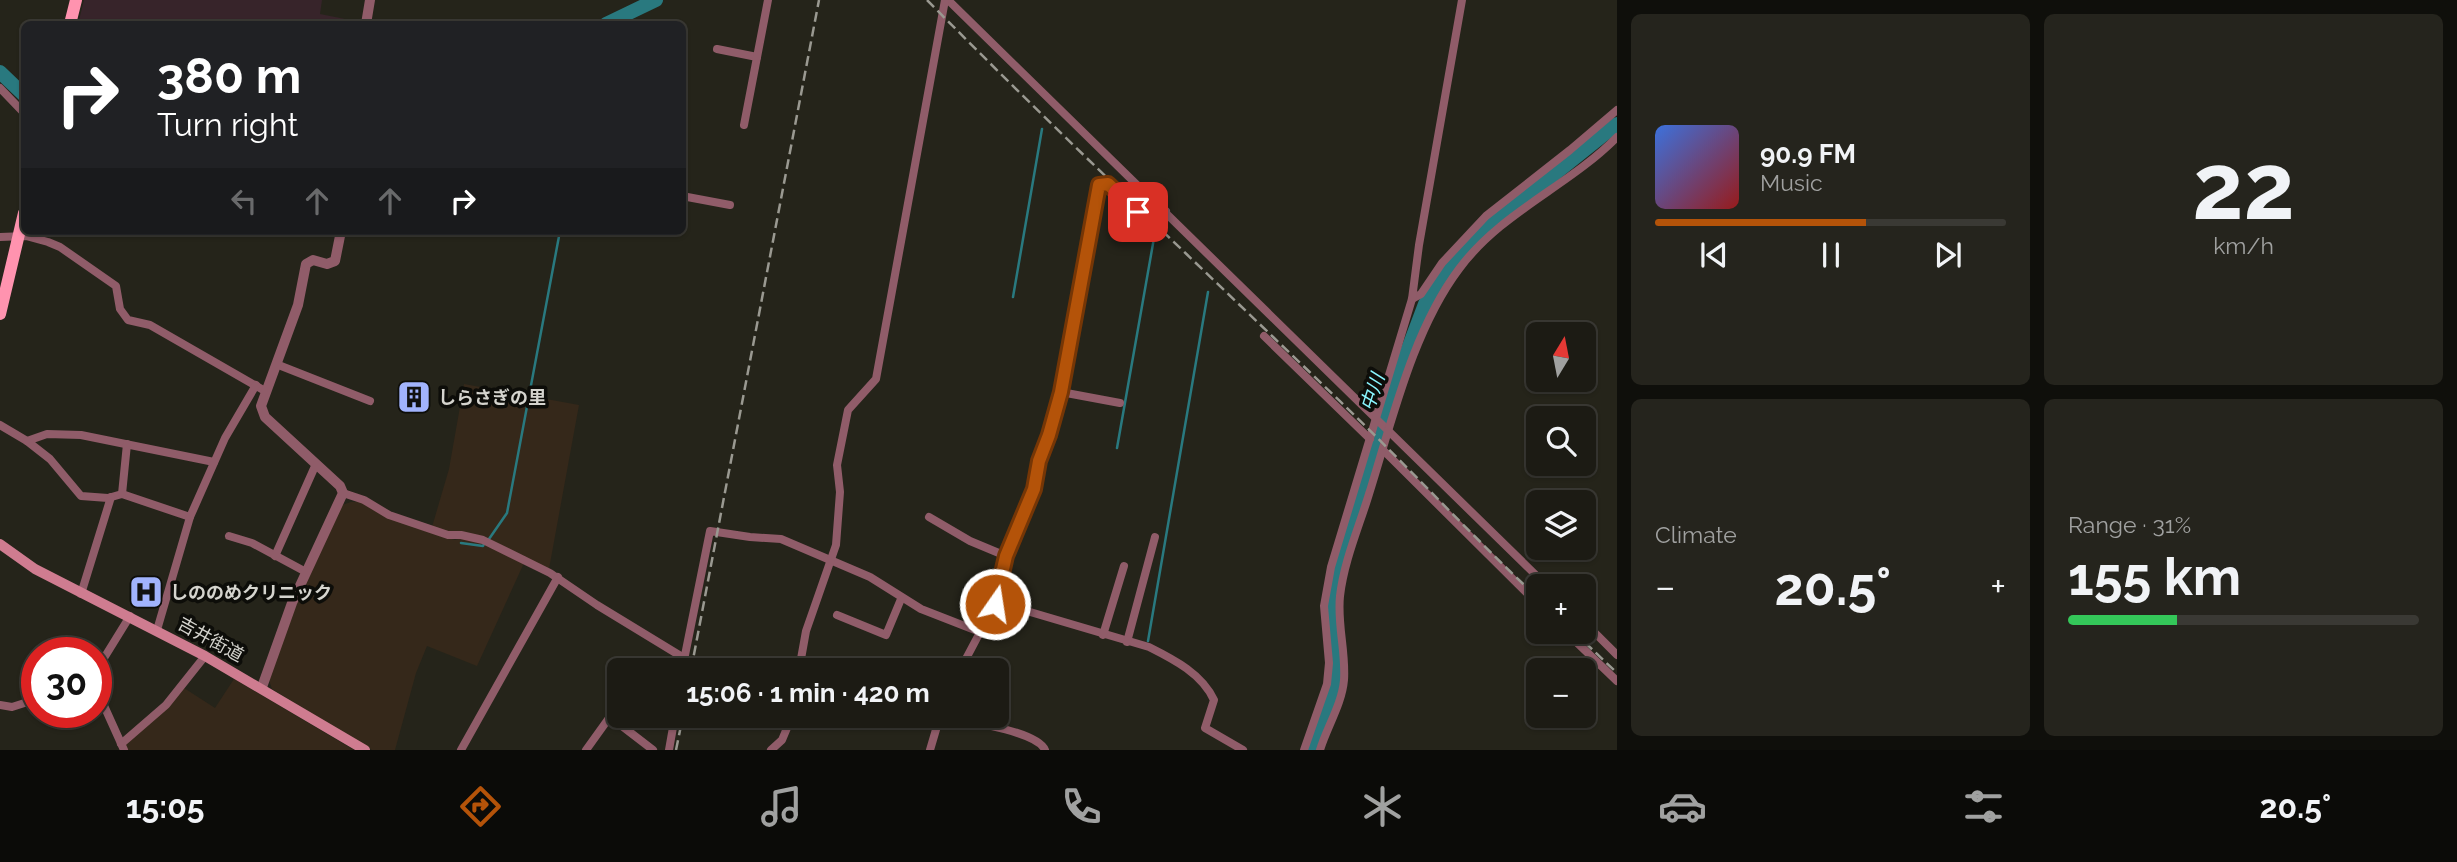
<!DOCTYPE html>
<meta charset="utf-8">
<style>
:root{--surface:#1c1b14;--page:#25241d;--text:#f1f3f6;--muted:#a0a1a0;--line:#3a3934;--accent:#b45309}
body{margin:0;font-family:Raleway,"Noto Sans JP",sans-serif;background:var(--page);color:var(--text);height:100vh;display:flex;flex-direction:column;font-size:26px;white-space:nowrap}
*{box-sizing:border-box;margin:0}
p{font-size:23px;color:var(--muted)}
.icon{flex:none;width:38px;height:38px;fill:none;stroke:currentColor;stroke-width:2;stroke-linecap:round;stroke-linejoin:round}
.map{position:relative;flex:1;overflow:hidden}
.sheet{display:flex;flex-direction:column;gap:14px;padding:14px;background:#0f0f0b;width:840px}
.sheet>*{flex:none}
.guide{position:absolute;left:21px;top:21px;width:665px;height:214px;border-radius:10px;box-shadow:0 2px 5px #0004,0 0 0 2px var(--line);background:#202124;color:#fff;overflow:hidden}
.needle{width:46px;rotate:10deg}
.fabs{position:absolute;left:1526px;top:322px;display:grid;gap:14px}
.fabs a{display:grid;place-items:center;width:70px;height:70px;border-radius:10px;background:var(--surface);box-shadow:0 2px 5px #0004,0 0 0 2px var(--line);font-size:35px}
.speed{position:absolute;left:21px;top:637px;display:flex;gap:14px;font-size:35px;font-weight:700;text-align:center}
.speed>*{display:grid;place-content:center;width:91px;height:91px;border-radius:50%;background:var(--surface);box-shadow:0 2px 5px #0004,0 0 0 2px var(--line);line-height:1}
.speed .limit{border:10px solid #d22;background:#fff;color:#111}
.pin{position:absolute;display:grid;place-items:center;width:60px;height:60px;color:#fff;margin:-30px;border-radius:14px;box-shadow:0 4px 10px #0006}
.me{position:absolute;width:77px;margin:-38px;rotate:13deg;stroke-linejoin:round;filter:drop-shadow(0 0 5px #0008)}
.turn{display:flex;align-items:center;gap:24px;height:147px;padding:0 21px;font-size:32px}
.turn .icon{width:91px;height:91px;stroke-width:2.5}
.turn b{display:block;font-size:49px;line-height:60px}
.lanes{display:flex;align-items:center;height:66px;padding:0 21px;background:#0003;justify-content:center;gap:35px;direction:ltr}
.lanes .off{opacity:.35}
.big{font-size:52px;font-weight:700;line-height:1.1}
.sheet .tile{flex:1;display:flex;flex-direction:column;justify-content:center;gap:10px;min-width:0;padding:0 24px;border-radius:10px;background:var(--page)}
.sheet .dial{align-items:center;gap:0}
.dial b{font-size:91px;line-height:1}
.song{display:flex;align-items:center;gap:21px}
.cover{width:84px;height:84px;border-radius:10px;background:linear-gradient(135deg,hsl(220 70% 55%),hsl(0 70% 35%))}
.played{height:7px;border-radius:4px;background:linear-gradient(90deg,var(--accent) 60%,var(--line) 60%)}
.keys{display:flex;justify-content:space-around;direction:ltr}
.heat{display:flex;justify-content:space-between;align-items:center;font-size:38px;direction:ltr}
.charge{height:10px;border-radius:5px;background:linear-gradient(90deg,#34c759 31%,var(--line) 0)}
.sheet .tiles{flex:1;display:grid;gap:14px;grid-template-columns:repeat(2,1fr)}
.trip{position:absolute;left:607px;top:658px;width:402px;height:70px;border-radius:10px;background:var(--surface);box-shadow:0 2px 5px #0004,0 0 0 2px var(--line);font-weight:700;line-height:70px;text-align:center}
.tab-bar{display:flex;height:112px;justify-content:space-around;align-items:center;background:#0b0b08;color:var(--muted)}
.tab-bar .icon{width:49px;height:49px}
.tab-bar .on{color:var(--accent)}
.tab-bar b{font-size:32px;color:var(--text)}
main{display:flex;flex:1;min-height:0}
.map>svg:first-child{display:block}
.industrial{fill:#35281a}
.medical{fill:#37242a}
.lines{fill:none;stroke-linecap:round;stroke-linejoin:round}
.stream{stroke:#29797f;stroke-width:2.5}
.river{stroke:#29797f;stroke-width:14}
.minor{stroke:#905c69;stroke-width:8}
.tertiary{stroke:#905c69;stroke-width:10}
.secondary{stroke:#cf7c90;stroke-width:10}
.primary{stroke:#ff93af;stroke-width:12}
.rail{stroke:#9a9991;stroke-width:2.5;stroke-dasharray:10 5;stroke-linecap:butt}
.route-casing{stroke:#753606;stroke-width:18}
.route{stroke:#b45309;stroke-width:12}
.labels{text-anchor:middle;dominant-baseline:central;stroke-width:7;stroke-linejoin:round;paint-order:stroke}
.poi-label{font-size:18px;font-weight:bold;fill:#d5d4ce;stroke:#0d0d09;text-anchor:start}
.street-label{font-size:18px;fill:#d5d4ce;stroke:#0d0d09}
.water-label{font-size:19px;font-style:italic;fill:#8af6ff;stroke:#0d0d09}
</style>
<main>
<div class="map">
<svg width="1617" height="750" viewBox="0 0 1617 750">
<rect width="100%" height="100%" fill="#25241a"/>
<g class="industrial">
<polygon points="464,384 579,405 549,569 500,547 432,527 449,469"/>
<polygon points="351,502 362,502 388,518 455,540 462,538 480,543 524,563 477,666 427,646 416,673 395,750 372,750 272,689 269,680 296,605 342,505"/>
<polygon points="234,679 354,750 126,750 124,745 184,688 215,708"/>
</g>
<polygon class="medical" points="84,0 322,0 320,14 360,22 360,24 78,24"/>
<g class="lines">
<g class="stream">
<polyline points="1013,297 1042,129"/>
<polyline points="1117,448 1154,238"/>
<polyline points="489,539 507,513 560,231"/>
<polyline points="461,543 483,546 484,544"/>
<polyline points="1148,641 1208,292"/>
</g>
<g class="river">
<polyline points="606,24 656,0"/>
<polyline points="0,72 24,95"/>
<polyline points="1312,750 1328,705 1338,671 1331,612 1335,583 1391,394 1425,304 1471,241 1617,124"/>
</g>
<g class="minor">
<polyline points="948,0 1547,586"/>
<polyline points="717,49 757,57"/>
<polyline points="0,88 24,113"/>
<polyline points="744,125 768,0"/>
<polyline points="682,196 730,205"/>
<polyline points="0,237 26,236 48,242 60,247 116,286 120,309 128,320 150,325 265,391"/>
<polyline points="1412,299 1421,294 1442,263 1486,216 1570,150 1617,110"/>
<polyline points="1264,336 1370,439"/>
<polyline points="276,364 370,401"/>
<polyline points="1061,392 1120,403"/>
<polyline points="0,425 27,441 47,434 81,435 214,462"/>
<polyline points="27,441 50,459 81,496 108,498 122,494 190,517"/>
<polyline points="1383,450 1538,604"/>
<polyline points="343,493 364,500 389,515 448,535 461,535 483,540 550,573 597,605 684,658"/>
<polyline points="122,494 127,444"/>
<polyline points="929,517 970,541 1006,556"/>
<polyline points="229,536 252,543 306,572"/>
<polyline points="275,556 316,464"/>
<polyline points="81,594 111,497"/>
<path d="M995 604 1020 609 1149 647C1175 660 1202 674 1214 700L1205 728 1243 750"/>
<polyline points="837,615 886,635 901,599"/>
<polyline points="1584,622 1617,655"/>
<polyline points="157,630 190,517 225,438 256,385"/>
<polyline points="1566,632 1617,681"/>
<polyline points="1103,635 1124,566"/>
<polyline points="1127,642 1155,537"/>
<polyline points="682,670 710,531 750,537 781,539 870,577 921,609 980,632"/>
<polyline points="799,670 806,631 836,545 840,492 837,465 848,410 876,379 945,0"/>
<polyline points="960,670 995,604 1006,556 1034,490 1039,461 1055,416 1077,313 1099,185 1108,184 1153,226 1166,211"/>
<polyline points="96,671 130,616"/>
<polyline points="96,688 124,750"/>
<polyline points="0,705 12,707 37,699"/>
<path d="M908 716C927 723 939 720 958 721 976 722 1038 733 1045 750"/>
<polyline points="121,744 166,705 205,656"/>
<polyline points="461,750 558,577"/>
<polyline points="586,750 609,718 618,723 653,750"/>
<polyline points="669,750 675,716"/>
<polyline points="771,750 782,740 792,716"/>
<polyline points="930,750 940,716"/>
<polyline points="1304,750 1327,684 1329,663 1324,606 1331,567 1412,299 1419,245 1462,0"/>
<path d="M1320 750C1327 727 1342 704 1344 680 1346 652 1337 624 1340 596 1344 561 1359 527 1369 494 1392 421 1413 330 1459 269 1501 212 1569 186 1617 137"/>
</g>
<g class="tertiary">
<polyline points="366,24 370,0"/>
<polyline points="262,687 292,603 343,493 340,486 265,417 261,406 298,305 306,264 313,260 327,264 335,261 341,231"/>
</g>
<polyline class="secondary" points="0,544 35,569 205,656 365,750"/>
<g class="primary">
<polyline points="70,24 76,0"/>
<polyline points="0,314 24,213"/>
</g>
<g class="rail">
<path d="M927 0C1064 139 1206 272 1346 407 1411 470 1472 536 1538 598"/>
<polyline points="1574,632 1617,673"/>
<polyline points="691,670 819,0"/>
<polyline points="676,750 683,716"/>
</g>
</g>
<g class="lines">
<defs>
<polyline id="route" points="995,604 1006,556 1034,489 1039,461 1049,435 1061,392 1099,185 1108,184 1138,212"/>
</defs>
<use href="#route" class="route-casing"/>
<use href="#route" class="route"/>
</g>
<defs>
<symbol id="building-square" viewBox="-11 -11 22 22"><rect x="-9" y="-9" width="18" height="18" rx="4" fill="#a1b3fd" stroke="#0d0d09"/><path d="M-4-6H4V6H1V3H-1V6H-4ZM-2.5-4.3h1.7v1.8h-1.7ZM.8-4.3h1.7v1.8H.8ZM-2.5-1h1.7V.8h-1.7ZM.8-1h1.7V.8H.8Z" fill="#111"/></symbol>
<symbol id="hospital-square" viewBox="-11 -11 22 22"><rect x="-9" y="-9" width="18" height="18" rx="4" fill="#a1b3fd" stroke="#0d0d09"/><path d="M-5-5h3v3.5h4V-5h3V5h-3V1.5h-4V5h-3Z" fill="#111"/></symbol>
</defs>
<g fill-rule="evenodd">
<use href="#building-square" x="395" y="378" width="38" height="38"/>
<use href="#hospital-square" x="127" y="573" width="38" height="38"/>
</g>
<g class="labels">
<g class="poi-label">
<text x="438" y="397">しらさぎの里</text>
<text x="170" y="592">しののめクリニック</text>
</g>
<g class="street-label">
<text transform="translate(211 639) rotate(29)">吉井街道</text>
</g>
<g class="water-label">
<text transform="translate(1372 392) rotate(-72)">中川</text>
</g>
</g>
</svg>
<div class="fabs">
<a><svg class="needle" viewBox="-14 -14 28 28"><path d="M0-13l5 13h-10z" fill="#e53935"/><path d="M0 13l5-13h-10z" fill="#a0a1a0"/></svg></a>
<a><svg class="icon" aria-label="search" viewBox="0 0 24 24"><circle cx="10" cy="10" r="6"/><path d="M15 15l6 6"/></svg></a>
<a><svg class="icon" aria-label="layers" viewBox="0 0 24 24"><path d="M12 4l9 5-9 5-9-5zM3 14l9 5 9-5"/></svg></a>
<a>+</a>
<a>−</a>
</div>
<div class="speed"><div class="limit">30</div></div>
<div class="pin" style="left:1138px;top:212px;background:#d93025"><svg class="icon" aria-label="arrive" viewBox="0 0 24 24"><path d="M6 21V4h12l-3 4 3 4H6"/></svg></div>
<svg class="me" style="left:995px;top:604px" viewBox="-20 -20 40 40"><circle r="17" fill="#b45309" stroke="#fff" stroke-width="3"/><path d="M0-11L8 9 0 5-8 9z" fill="#fff"/></svg>
<div class="trip">15:06 · 1 min · 420 m</div>
<div class="guide">
<div class="turn"><svg class="icon" aria-label="right" viewBox="0 0 24 24"><path d="M7 20v-9h11M14 6l5 5-5 5"/></svg><div><b>380 m</b>Turn right</div></div>
<div class="lanes"><svg class="icon off" aria-label="left" viewBox="0 0 24 24"><path d="M17 20v-9H6M10 6l-5 5 5 5"/></svg><svg class="icon off" aria-label="ahead" viewBox="0 0 24 24"><path d="M12 20V5M6 11l6-6 6 6"/></svg><svg class="icon off" aria-label="ahead" viewBox="0 0 24 24"><path d="M12 20V5M6 11l6-6 6 6"/></svg><svg class="icon" aria-label="right" viewBox="0 0 24 24"><path d="M7 20v-9h11M14 6l5 5-5 5"/></svg></div>
</div>
</div>
<section class="sheet">
<div class="tiles">
<div class="tile">
<div class="song"><i class="cover"></i><div><b>90.9 FM</b><p>Music</p></div></div>
<div class="played"></div>
<div class="keys"><svg class="icon" aria-label="previous" viewBox="0 0 24 24"><path d="M18 5L8 12l10 7zM5 5v14"/></svg><svg class="icon" aria-label="pause" viewBox="0 0 24 24"><path d="M8 5v14M16 5v14"/></svg><svg class="icon" aria-label="next" viewBox="0 0 24 24"><path d="M6 5l10 7-10 7zM19 5v14"/></svg></div>
</div>
<div class="tile dial"><b>22</b><p>km/h</p></div>
<div class="tile"><p>Climate</p>
<div class="heat"><a>−</a><b class="big">20.5°</b><a>+</a></div>
</div>
<div class="tile"><p>Range · 31%</p><b class="big">155 km</b><div class="charge"></div></div>
</div>
</section>
</main>
<nav class="tab-bar">
<b>15:05</b>
<svg class="icon on" aria-label="directions" viewBox="0 0 24 24"><path d="M12 3l9 9-9 9-9-9zM9 14v-3h6M13 9l2 2-2 2"/></svg>
<svg class="icon" aria-label="music" viewBox="0 0 24 24"><path d="M9 18V5l10-2v13"/><circle cx="6" cy="18" r="3"/><circle cx="16" cy="16" r="3"/></svg>
<svg class="icon" aria-label="phone" viewBox="0 0 24 24"><path d="M5 4h4l2 5-3 2q2 4 5 5l2-3 5 2v4C11 20 4 13 5 4z"/></svg>
<svg class="icon" aria-label="climate" viewBox="0 0 24 24"><path d="M12 3v18M4 7l16 10M4 17L20 7"/></svg>
<svg class="icon" aria-label="car" viewBox="0 0 24 24"><path d="M5 17H2v-5l4-1 3-4h7l3 4 3 1v5h-3M9 17h6M6 11h13"/><circle cx="7" cy="17" r="2"/><circle cx="17" cy="17" r="2"/></svg>
<svg class="icon" aria-label="filters" viewBox="0 0 24 24"><path d="M4 7h16M4 17h16"/><circle cx="9" cy="7" r="2"/><circle cx="15" cy="17" r="2"/></svg>
<b>20.5°</b>
</nav>
